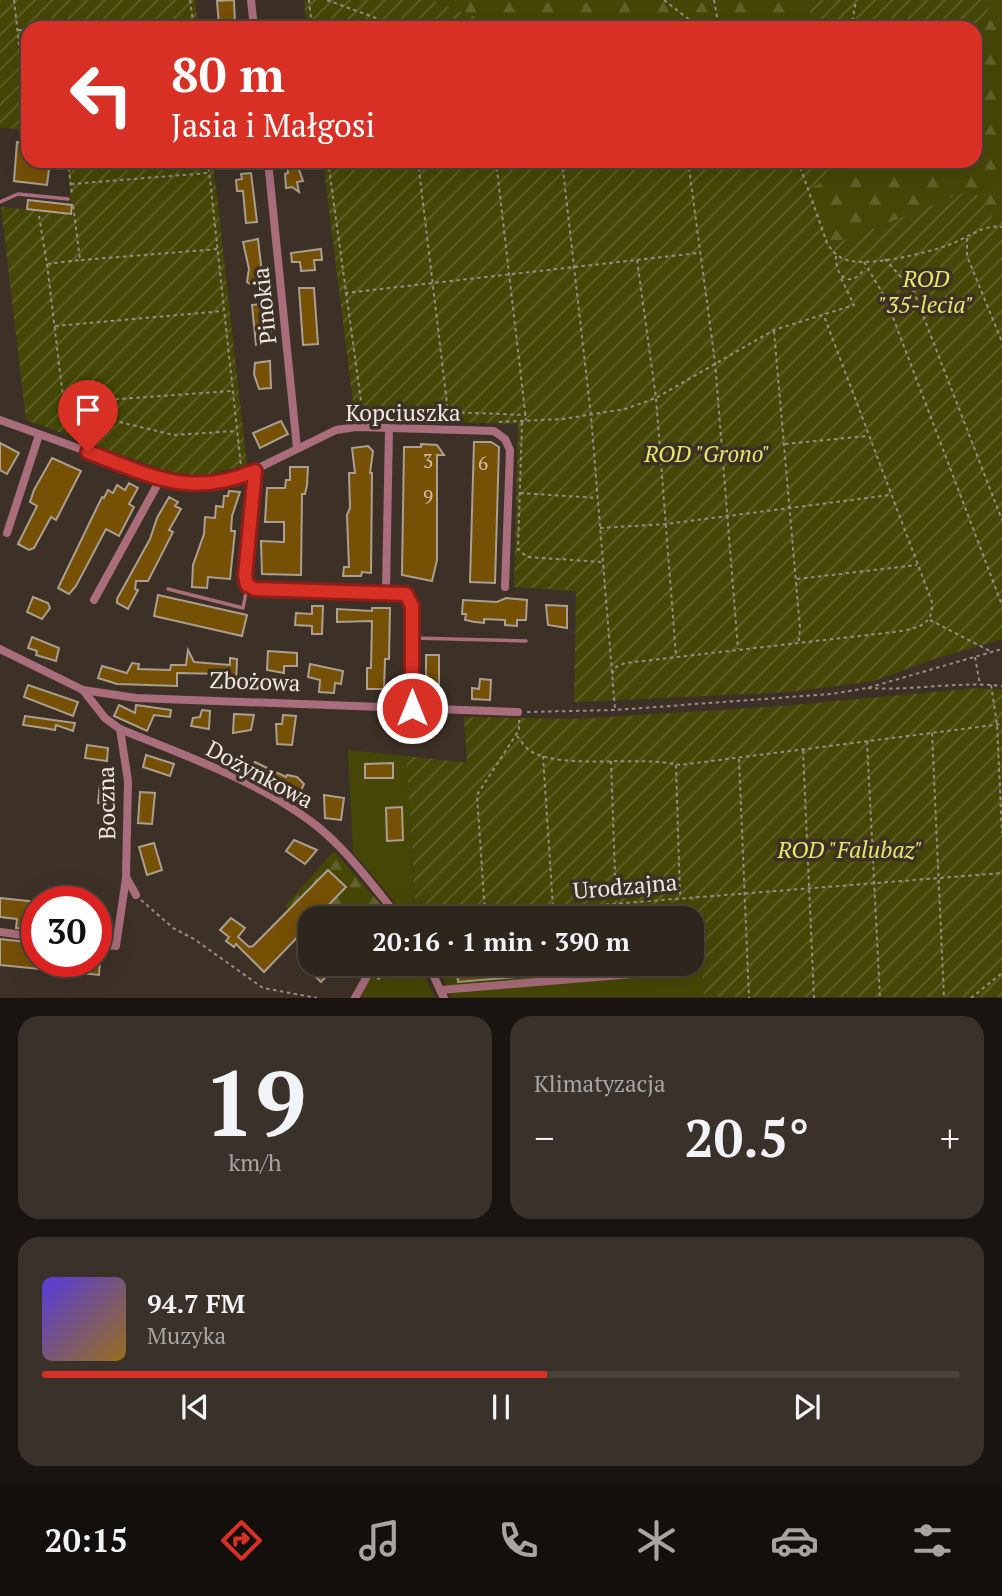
<!DOCTYPE html>
<html lang="pl">
<meta charset="utf-8">
<style>
:root{--surface:#2e251d;--page:#3a312a;--text:#f1f3f6;--muted:#a7a5a4;--line:#49423b;--accent:#d93025}
body{margin:0;font-family:"PT Serif",serif;background:var(--page);color:var(--text);height:100vh;display:flex;flex-direction:column;font-size:26px;white-space:nowrap}
*{box-sizing:border-box;margin:0}
p{font-size:23px;color:var(--muted)}
.icon{flex:none;width:38px;height:38px;fill:none;stroke:currentColor;stroke-width:2;stroke-linecap:round;stroke-linejoin:round}
.map{position:relative;height:998px;overflow:hidden}
.details{display:flex;flex-direction:column;gap:18px;padding:18px;background:#191410;flex:1}
.details>*{flex:none}
.top-card{position:absolute;left:21px;top:21px;width:961px;height:147px;border-radius:21px;box-shadow:0 7px 28px #0002,0 0 0 2px var(--line);background:#d93025;color:#fff;overflow:hidden}
.speed{position:absolute;left:21px;top:886px;display:flex;gap:14px;font-size:35px;font-weight:700;text-align:center}
.speed>*{display:grid;place-content:center;width:91px;height:91px;border-radius:50%;background:var(--surface);box-shadow:0 7px 28px #0002,0 0 0 2px var(--line);line-height:1}
.speed .limit{border:10px solid #d22;background:#fff;color:#111}
.pin{position:absolute;display:grid;place-items:center;width:60px;height:60px;color:#fff;margin:-72px -30px;border-radius:50% 50% 50% 0;rotate:-45deg;box-shadow:0 0 7px #0007}
.pin .icon{rotate:45deg}
.me{position:absolute;width:77px;margin:-38px;rotate:0deg;stroke-linejoin:round;filter:drop-shadow(0 0 5px #0008)}
.turn{display:flex;align-items:center;gap:24px;height:147px;padding:0 35px;font-size:32px}
.turn .icon{width:91px;height:91px;stroke-width:2.5}
.turn b{display:block;font-size:49px;line-height:60px}
.big{font-size:52px;font-weight:700;line-height:1.1}
.details .tile{flex:1;display:flex;flex-direction:column;justify-content:center;gap:10px;min-width:0;padding:0 24px;border-radius:21px;background:var(--page)}
.details .dial{align-items:center;gap:0}
.dial b{font-size:91px;line-height:1}
.song{display:flex;align-items:center;gap:21px}
.cover{width:84px;height:84px;border-radius:10px;background:linear-gradient(135deg,hsl(250 70% 55%),hsl(40 70% 35%))}
.played{height:7px;border-radius:4px;background:linear-gradient(90deg,var(--accent) 55%,var(--line) 55%)}
.keys{display:flex;justify-content:space-around;direction:ltr}
.heat{display:flex;justify-content:space-between;align-items:center;font-size:38px;direction:ltr}
.details .tiles{flex:1;display:grid;gap:18px;grid-template-columns:1fr 1fr}
.tile:last-child{grid-column:span 2}
.trip{position:absolute;left:298px;top:906px;width:406px;height:70px;border-radius:21px;background:var(--surface);box-shadow:0 7px 28px #0002,0 0 0 2px var(--line);font-weight:700;line-height:70px;text-align:center}
.menu{display:flex;height:112px;justify-content:space-around;align-items:center;background:#120f0c;color:var(--muted)}
.menu .icon{width:49px;height:49px}
.menu .selected{color:var(--accent)}
.menu b{font-size:32px;color:var(--text)}
.map>svg:first-child{display:block}
.grass{fill:#464706}
.forest{fill:url(#forest-firs)}
.garden{fill:url(#garden-furrows)}
.building{fill:#765005;stroke:#aa9f90;stroke-width:2}
.lines{fill:none;stroke-linecap:round;stroke-linejoin:round}
.path{stroke:#968c84;stroke-width:2;stroke-dasharray:3.5 3.5;stroke-linecap:butt}
.lane{stroke:#aa6d7b;stroke-width:3.5}
.street{stroke:#aa6d7b;stroke-width:8}
.route-casing{stroke:#8d1f18;stroke-width:18}
.route{stroke:#d93025;stroke-width:12}
.labels{text-anchor:middle;dominant-baseline:central;stroke-width:7;stroke-linejoin:round;paint-order:stroke}
.number-label{font-size:19px;fill:#d0c0a8}
.park-label{font-size:23px;font-style:italic;fill:#e3e668;stroke:#3d3127}
.street-label{font-size:23px;fill:#eee6df;stroke:#3d3127}
</style>
<div class="map">
<svg width="1002" height="998" viewBox="0 0 1002 998">
<defs>
<pattern id="forest-firs" width="22" height="20" patternUnits="userSpaceOnUse" patternTransform="scale(1.75)"><rect width="22" height="20" fill="#464706"/><path d="M5 1l3.5 6h-7zM16 11l3.5 6h-7z" fill="#61622a"/></pattern>
<pattern id="garden-furrows" width="10" height="10" patternUnits="userSpaceOnUse" patternTransform="scale(1.75)"><rect width="10" height="10" fill="#464706"/><path d="M-1 1l2-2M0 10L10 0M9 11l2-2" fill="none" stroke="#61622a"/></pattern>
</defs>
<rect width="100%" height="100%" fill="#3d3127"/>
<g class="grass">
<polygon points="348,750 406,756 415,915 404,914 353,852"/>
<polygon points="694,901 704,997 452,997 436,964 691,964 691,919 465,919"/>
<polygon points="378,964 418,964 435,997 361,997"/>
</g>
<g class="forest">
<polygon points="431,0 811,0 807,3 814,28 507,28"/>
<polygon points="992,0 1002,0 1002,219 992,216 973,189 830,246 811,188 861,161 975,161 975,46"/>
<polygon points="334,851 391,916 390,919 310,919 310,928 285,906"/>
</g>
<g class="garden">
<polygon points="0,0 195,0 198,28 28,28 28,131 0,127"/>
<polygon points="304,0 430,0 507,28 307,28"/>
<polygon points="811,0 992,0 975,46 975,28 814,28 807,3"/>
<polygon points="67,161 213,161 247,465 188,479 26,420 1,207 72,214"/>
<polygon points="323,161 861,161 811,188 830,246 973,189 992,216 1002,219 1002,639 934,659 874,681 790,692 574,702 576,591 514,587 518,424 355,419"/>
<polygon points="979,688 1002,690 1002,997 704,997 694,901 464,919 416,919 406,756 467,763 464,717 574,719 782,706"/>
</g>
<g class="building">
<polygon points="234,0 235,24 219,25 217,1"/>
<polygon points="17,142 28,143 28,161 50,161 47,185 14,181"/>
<polygon points="297,164 303,181 297,182 299,192 292,187 286,188 285,174 288,173 287,165"/>
<polygon points="251,173 257,222 246,223 243,191 237,191 236,180 242,179 241,174"/>
<polygon points="28,200 72,205 71,214 27,209"/>
<polygon points="258,239 263,282 250,284 247,282 249,269 243,242"/>
<polygon points="321,249 322,260 314,260 315,270 301,271 300,262 292,262 291,253"/>
<polygon points="299,288 314,288 318,344 303,345"/>
<polygon points="267,303 272,343 256,345 252,305"/>
<polygon points="270,361 271,388 259,389 254,374 255,363"/>
<polygon points="281,421 288,434 260,448 253,433"/>
<polygon points="474,442 491,442 499,447 495,583 470,582"/>
<polygon points="0,443 19,453 7,474 0,470"/>
<polygon points="421,444 437,445 444,455 437,455 437,560 432,581 402,575 404,447 421,447"/>
<polygon points="368,446 373,451 370,473 372,473 371,573 362,572 361,576 343,576 344,567 349,567 347,515 350,508 349,473 355,473 352,448"/>
<polygon points="52,458 81,471 56,520 51,517 34,548 29,550 18,544 37,506 30,502 34,490"/>
<polygon points="290,467 308,467 307,485 305,494 302,494 301,575 262,574 261,541 284,542 284,522 265,522 267,488 285,488 286,480 290,480"/>
<polygon points="129,483 138,488 129,504 134,507 119,536 106,529 76,586 69,594 58,588 102,497 104,498 108,490 113,493 117,485 125,490"/>
<polygon points="229,491 240,492 232,516 231,531 235,531 230,579 208,577 207,588 192,587 193,565 204,534 205,517 215,518 216,506 223,507 224,496 228,496"/>
<polygon points="169,497 178,502 175,506 181,509 169,530 173,532 148,581 136,581 135,589 138,590 128,609 117,603 117,599 150,539 157,518"/>
<polygon points="158,595 247,615 242,636 154,616"/>
<polygon points="33,597 48,603 50,608 42,619 27,612"/>
<polygon points="506,598 527,600 526,620 517,620 517,626 505,625 505,620 484,619 484,623 475,622 465,620 466,614 462,614 463,600 497,602"/>
<polygon points="546,605 567,606 567,628 548,625"/>
<polygon points="312,606 323,606 322,634 312,634 312,626 295,625 296,613 312,614"/>
<polygon points="372,608 390,608 389,659 385,659 384,689 367,689 367,668 371,668 372,621 337,622 337,609 372,611"/>
<polygon points="32,637 59,648 56,661 36,655 37,651 28,648"/>
<polygon points="188,650 194,662 230,665 230,658 237,659 236,685 225,685 225,674 177,673 177,686 117,684 98,678 102,666 127,673 132,663 139,664 138,669 170,670 171,665 186,665"/>
<polygon points="268,651 297,653 297,666 284,666 284,673 267,670"/>
<rect x="426" y="655" width="13" height="36"/>
<polygon points="310,664 343,671 341,684 335,683 334,693 319,692 320,680 308,677"/>
<polygon points="480,679 491,680 490,700 472,699 472,688 479,689"/>
<polygon points="28,685 78,702 73,716 24,697"/>
<polygon points="119,705 135,713 136,705 171,710 170,717 154,715 147,731 114,716"/>
<polygon points="202,710 210,711 209,729 191,726 193,718 200,717"/>
<polygon points="234,714 254,715 251,730 233,733"/>
<polygon points="283,715 296,716 292,745 277,744 276,724 282,724"/>
<polygon points="25,716 53,720 75,723 73,731 56,725 55,730 44,728 23,725"/>
<polygon points="87,745 108,748 107,761 85,758"/>
<polygon points="146,755 174,764 170,776 143,767"/>
<polygon points="255,762 286,777 287,775 297,777 304,784 299,795 265,776 262,781 249,774"/>
<polygon points="393,763 393,778 365,778 365,764"/>
<polygon points="100,783 112,784 111,804 98,803"/>
<polygon points="140,792 155,793 152,824 138,823"/>
<polygon points="324,795 344,798 341,820 325,818"/>
<polygon points="402,807 403,840 387,841 386,808"/>
<polygon points="104,817 116,818 114,839 99,838"/>
<polygon points="294,840 317,850 305,864 286,851"/>
<polygon points="154,843 162,870 147,875 139,847"/>
<polygon points="328,870 346,887 315,919 310,919 310,924 264,972 236,944 234,947 226,941 229,937 220,930 231,918 245,928 238,937 249,947 253,946"/>
<polygon points="0,898 37,902 37,930 16,928 17,919 0,917"/>
<polygon points="0,939 36,943 34,961 100,961 99,975 0,965"/>
<polygon points="303,964 338,964 321,982"/>
<polygon points="496,964 596,964 597,970 458,982 457,969"/>
</g>
<g class="lines">
<g class="path">
<polyline points="14,0 28,124"/>
<polyline points="190,0 194,28"/>
<polyline points="309,0 312,28"/>
<polyline points="327,0 403,28"/>
<polyline points="664,0 700,28"/>
<polyline points="714,0 719,28"/>
<polyline points="851,28 856,0"/>
<polyline points="18,30 28,30"/>
<polyline points="68,161 72,195"/>
<polyline points="208,161 241,466"/>
<polyline points="328,161 361,401 359,420"/>
<polyline points="418,161 448,412 526,415"/>
<polyline points="496,161 526,420"/>
<polyline points="562,161 591,416 615,709"/>
<polyline points="688,161 715,362 738,649"/>
<path d="M798 161 827 243C832 251 837 257 847 260 870 267 928 253 951 244 967 238 984 224 1002 227"/>
<polyline points="71,184 208,173"/>
<polyline points="39,216 47,264 80,260 73,204"/>
<polyline points="967,238 967,256 1002,342"/>
<path d="M836 256C835 278 851 289 865 268"/>
<polyline points="885,259 914,292 1002,520"/>
<polyline points="81,260 218,249"/>
<polyline points="637,260 656,398 676,656"/>
<polyline points="864,262 886,299 1002,605"/>
<polyline points="47,264 63,397 111,420 174,435 236,431"/>
<polyline points="345,293 698,253"/>
<polyline points="55,326 223,311"/>
<polyline points="774,331 800,628 799,640 795,644"/>
<polyline points="82,406 89,401 232,391"/>
<polyline points="499,422 563,419 625,409 656,398 774,330 854,305 840,276"/>
<polyline points="522,422 518,549 527,557 603,562"/>
<polyline points="785,444 867,436"/>
<polyline points="520,493 598,498"/>
<polyline points="600,528 666,524 890,495"/>
<polyline points="797,579 917,565"/>
<polyline points="930,620 990,651"/>
<polyline points="975,657 980,685"/>
<path d="M612 674 616 667 625 663 894 632C914 629 934 627 932 602L824 316"/>
<polyline points="991,685 997,724 1002,833"/>
<path d="M868 688C913 691 958 681 1002 686"/>
<polyline points="527,712 615,710 831,694 867,688 1002,649"/>
<polyline points="932,733 944,998"/>
<path d="M517 736C521 741 526 749 532 752 567 770 637 755 680 765L1002 724"/>
<polyline points="867,741 880,998"/>
<polyline points="803,750 814,998"/>
<polyline points="543,756 553,907"/>
<polyline points="739,759 749,998"/>
<polyline points="611,761 616,902"/>
<polyline points="676,765 680,896"/>
<polyline points="141,900 173,928 194,939 263,988 317,998"/>
<polyline points="485,913 477,795 519,730 519,720"/>
<polyline points="417,919 420,906"/>
<polyline points="424,919 1002,873"/>
<polyline points="377,979 419,968"/>
<polyline points="971,998 1002,973"/>
</g>
<g class="lane">
<polyline points="0,202 18,194 68,199"/>
<polyline points="168,589 243,608 247,587"/>
<polyline points="412,638 526,641"/>
</g>
<g class="street">
<polyline points="251,0 254,28"/>
<polyline points="268,161 297,448"/>
<polyline points="0,420 161,478 200,486 242,476 336,430 356,427 494,431 505,439 510,450 505,587"/>
<polyline points="255,471 245,576 247,585 255,589 406,594 412,606 412,708"/>
<polyline points="7,533 39,435"/>
<polyline points="386,591 389,428"/>
<polyline points="94,600 161,478"/>
<polyline points="0,649 83,690 136,698 518,712"/>
<path d="M83 690 105 718 120 729C183 755 253 779 309 820 344 845 373 886 400 919"/>
<polyline points="120,729 128,781 126,877 136,895"/>
<polyline points="0,932 37,937"/>
<polyline points="96,944 116,946 126,878"/>
<polyline points="428,964 444,998"/>
<polyline points="440,990 633,974 632,964"/>
<polyline points="355,998 374,964"/>
</g>
</g>
<g class="lines">
<defs>
<path id="route" d="M88 452C150 475 188 499 255 471L245 576 247 585 255 589 406 594 412 606V708"/>
</defs>
<use href="#route" class="route-casing"/>
<use href="#route" class="route"/>
</g>
<g class="labels">
<g class="number-label">
<text x="428" y="460">3</text>
<text x="483" y="462">6</text>
<text x="428" y="496">9</text>
</g>
<g class="park-label">
<text x="926" y="278">ROD<tspan x="926" dy="26">"35-lecia"</tspan></text>
<text x="707" y="453">ROD "Grono"</text>
<text x="850" y="849">ROD "Falubaz"</text>
</g>
<g class="street-label">
<text transform="translate(264 306) rotate(-96)">Pinokia</text>
<text x="403" y="412">Kopciuszka</text>
<text transform="translate(255 681) rotate(2)">Zbożowa</text>
<text transform="translate(260 774) rotate(28)">Dożynkowa</text>
<text transform="translate(106 803) rotate(-91)">Boczna</text>
<text transform="translate(625 886) rotate(-5)">Urodzajna</text>
</g>
</g>
</svg>
<div class="speed"><div class="limit">30</div></div>
<div class="pin" style="left:88px;top:452px;background:#d93025"><svg class="icon" aria-label="arrive" viewBox="0 0 24 24"><path d="M6 21V4h12l-3 4 3 4H6"/></svg></div>
<svg class="me" style="left:412px;top:708px" viewBox="-20 -20 40 40"><circle r="17" fill="#d93025" stroke="#fff" stroke-width="3"/><path d="M0-11L8 9 0 5-8 9z" fill="#fff"/></svg>
<div class="trip">20:16 · 1 min · 390 m</div>
<div class="top-card">
<div class="turn"><svg class="icon" aria-label="left" viewBox="0 0 24 24"><path d="M17 20v-9H6M10 6l-5 5 5 5"/></svg><div><b>80 m</b>Jasia i Małgosi</div></div>
</div>
</div>
<section class="details">
<div class="tiles">
<div class="tile dial"><b>19</b><p>km/h</p></div>
<div class="tile"><p>Klimatyzacja</p>
<div class="heat"><a>−</a><b class="big">20.5°</b><a>+</a></div>
</div>
<div class="tile">
<div class="song"><i class="cover"></i><div><b>94.7 FM</b><p>Muzyka</p></div></div>
<div class="played"></div>
<div class="keys"><svg class="icon" aria-label="previous" viewBox="0 0 24 24"><path d="M18 5L8 12l10 7zM5 5v14"/></svg><svg class="icon" aria-label="pause" viewBox="0 0 24 24"><path d="M8 5v14M16 5v14"/></svg><svg class="icon" aria-label="next" viewBox="0 0 24 24"><path d="M6 5l10 7-10 7zM19 5v14"/></svg></div>
</div>
</div>
</section>
<nav class="menu">
<b>20:15</b>
<svg class="icon selected" aria-label="directions" viewBox="0 0 24 24"><path d="M12 3l9 9-9 9-9-9zM9 14v-3h6M13 9l2 2-2 2"/></svg>
<svg class="icon" aria-label="music" viewBox="0 0 24 24"><path d="M9 18V5l10-2v13"/><circle cx="6" cy="18" r="3"/><circle cx="16" cy="16" r="3"/></svg>
<svg class="icon" aria-label="phone" viewBox="0 0 24 24"><path d="M5 4h4l2 5-3 2q2 4 5 5l2-3 5 2v4C11 20 4 13 5 4z"/></svg>
<svg class="icon" aria-label="climate" viewBox="0 0 24 24"><path d="M12 3v18M4 7l16 10M4 17L20 7"/></svg>
<svg class="icon" aria-label="car" viewBox="0 0 24 24"><path d="M5 17H2v-5l4-1 3-4h7l3 4 3 1v5h-3M9 17h6M6 11h13"/><circle cx="7" cy="17" r="2"/><circle cx="17" cy="17" r="2"/></svg>
<svg class="icon" aria-label="filters" viewBox="0 0 24 24"><path d="M4 7h16M4 17h16"/><circle cx="9" cy="7" r="2"/><circle cx="15" cy="17" r="2"/></svg>
</nav>
